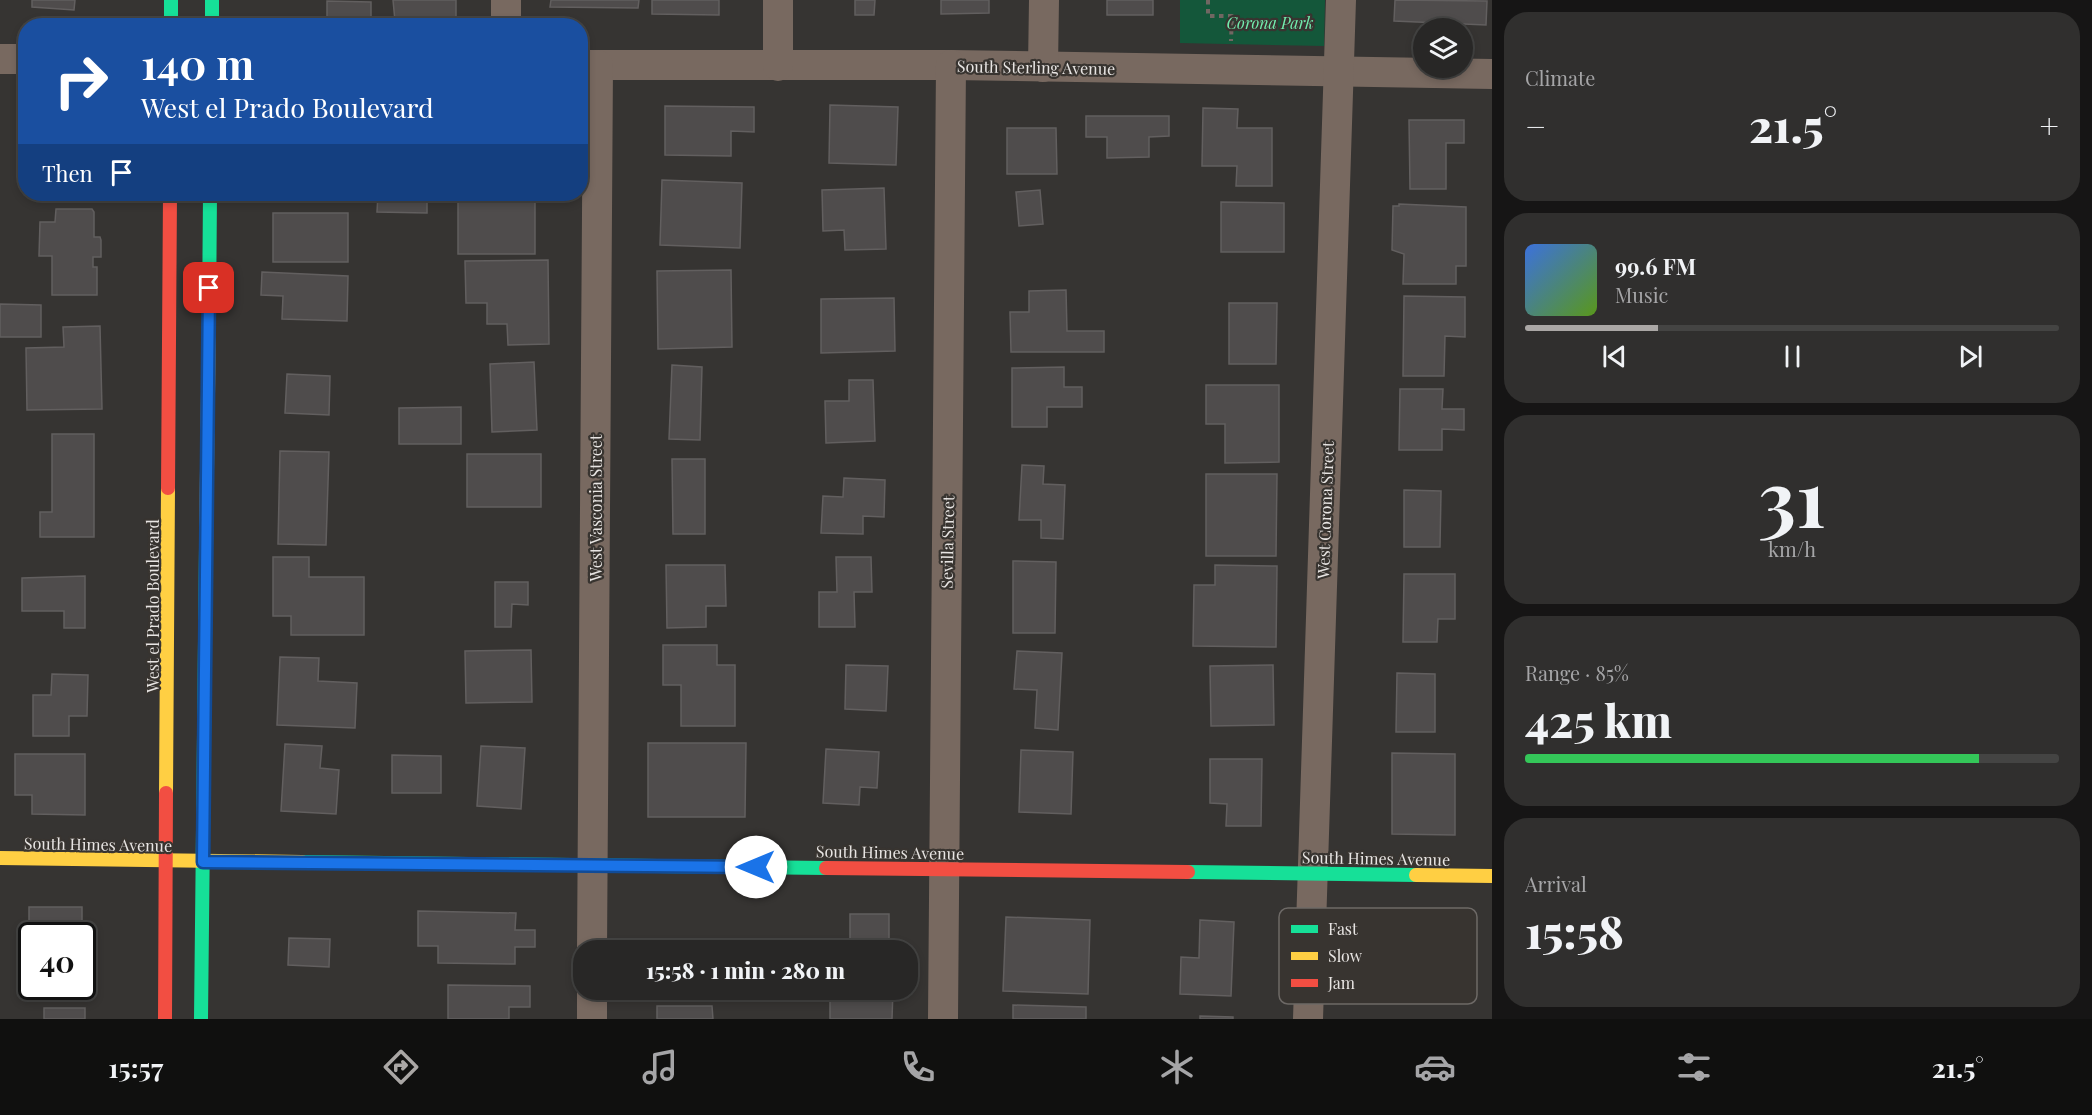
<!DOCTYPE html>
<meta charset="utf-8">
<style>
:root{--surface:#282726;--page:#302f2e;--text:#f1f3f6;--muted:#a5a5a7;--line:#444443;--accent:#aaa7a5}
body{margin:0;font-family:"Playfair Display",serif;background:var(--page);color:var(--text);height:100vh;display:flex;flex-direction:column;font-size:22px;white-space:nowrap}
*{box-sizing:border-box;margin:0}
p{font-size:20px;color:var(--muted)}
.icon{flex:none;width:33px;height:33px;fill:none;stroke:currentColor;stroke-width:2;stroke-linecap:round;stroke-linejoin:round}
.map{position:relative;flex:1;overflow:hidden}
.sheet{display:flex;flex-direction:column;gap:12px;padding:12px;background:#161515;width:600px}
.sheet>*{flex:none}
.guide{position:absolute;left:18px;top:18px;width:570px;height:183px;border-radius:24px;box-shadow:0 3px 9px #0003,0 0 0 2px var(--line);background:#1a4fa0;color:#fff;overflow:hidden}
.buttons{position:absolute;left:1413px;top:18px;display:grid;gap:12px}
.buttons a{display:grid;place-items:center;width:60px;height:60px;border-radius:50%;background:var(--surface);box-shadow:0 3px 9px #0003,0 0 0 2px var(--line);font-size:30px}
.speed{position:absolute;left:18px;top:922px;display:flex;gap:12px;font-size:30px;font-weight:700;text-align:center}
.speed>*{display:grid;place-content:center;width:78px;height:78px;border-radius:50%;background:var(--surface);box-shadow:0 3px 9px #0003,0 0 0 2px var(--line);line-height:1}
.speed .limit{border:3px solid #111;border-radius:9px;background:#fff;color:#111}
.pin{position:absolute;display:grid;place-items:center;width:51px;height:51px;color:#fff;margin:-26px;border-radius:12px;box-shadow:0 3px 9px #0006}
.me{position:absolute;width:66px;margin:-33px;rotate:270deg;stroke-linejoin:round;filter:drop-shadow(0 0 4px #0008)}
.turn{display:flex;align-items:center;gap:21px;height:126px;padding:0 24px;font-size:27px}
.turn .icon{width:78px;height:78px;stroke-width:2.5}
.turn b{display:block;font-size:42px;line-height:51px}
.then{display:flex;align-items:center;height:57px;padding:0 24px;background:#0003;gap:12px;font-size:22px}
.big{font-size:45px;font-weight:800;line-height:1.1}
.sheet .widget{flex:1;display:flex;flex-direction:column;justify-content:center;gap:9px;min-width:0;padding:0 21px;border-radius:24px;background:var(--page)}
.sheet .dial{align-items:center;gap:0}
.dial b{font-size:78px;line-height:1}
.song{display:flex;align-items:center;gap:18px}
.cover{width:72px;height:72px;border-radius:9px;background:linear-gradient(135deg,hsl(220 70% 55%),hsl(90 70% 35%))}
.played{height:6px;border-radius:3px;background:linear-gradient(90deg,var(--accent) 25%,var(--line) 25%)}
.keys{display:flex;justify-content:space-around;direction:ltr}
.heat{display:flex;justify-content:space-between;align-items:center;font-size:33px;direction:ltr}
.charge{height:9px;border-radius:4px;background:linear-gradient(90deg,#34c759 85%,var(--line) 0)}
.trip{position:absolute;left:573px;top:940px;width:345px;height:60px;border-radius:24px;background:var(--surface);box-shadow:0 3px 9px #0003,0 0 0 2px var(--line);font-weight:800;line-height:60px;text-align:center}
.dock{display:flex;height:96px;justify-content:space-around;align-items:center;background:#10100f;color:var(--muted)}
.dock .icon{width:42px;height:42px}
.dock .selected{color:var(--accent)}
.dock b{font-size:27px;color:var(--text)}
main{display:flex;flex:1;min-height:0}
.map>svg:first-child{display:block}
.green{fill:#14573a}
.building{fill:#4f4c4c;stroke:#625f5f;stroke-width:1.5}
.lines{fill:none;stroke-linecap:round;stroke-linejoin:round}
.path{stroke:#716762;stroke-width:4;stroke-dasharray:4.5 4.5;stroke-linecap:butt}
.street{stroke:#786960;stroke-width:30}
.fast{stroke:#16e098;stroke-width:14}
.slow{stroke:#ffcf43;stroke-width:14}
.jam{stroke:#f24e42;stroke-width:14}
.route-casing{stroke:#114b97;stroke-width:15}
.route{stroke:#1a73e8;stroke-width:10}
.labels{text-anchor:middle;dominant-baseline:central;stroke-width:4.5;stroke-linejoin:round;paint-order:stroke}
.park-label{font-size:16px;font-style:italic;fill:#72eeae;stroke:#383430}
.street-label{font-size:16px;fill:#e8e5e3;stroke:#383430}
.key{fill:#383430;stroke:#6d6966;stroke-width:1.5}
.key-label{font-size:16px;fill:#e8e5e3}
</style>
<main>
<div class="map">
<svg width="1492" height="1019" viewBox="0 0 1492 1019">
<rect width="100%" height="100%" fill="#363432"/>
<polygon class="green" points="1180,0 1325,0 1324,46 1180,43"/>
<g class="building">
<polygon points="32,0 75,0 74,10 32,7"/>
<polygon points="393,0 456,0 456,21 395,21"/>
<polygon points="551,0 639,0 638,8 550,7"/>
<polygon points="652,0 719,0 719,15 652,14"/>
<polygon points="855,0 875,0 874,15 855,15"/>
<polygon points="941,0 989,0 989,13 941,14"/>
<rect x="1107" y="0" width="46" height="15"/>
<polygon points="1395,0 1487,1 1486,25 1394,21"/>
<polygon points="327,1 371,2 371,22 327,21"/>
<polygon points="830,105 898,107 896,165 829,163"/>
<polygon points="665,106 754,107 754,132 731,131 731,156 665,155"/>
<polygon points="1203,108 1238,109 1237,128 1272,128 1272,186 1236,186 1237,166 1202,166"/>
<polygon points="1086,116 1169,116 1169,136 1149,137 1149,157 1107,158 1107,137 1086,137"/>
<polygon points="1409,120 1464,120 1464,143 1446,143 1446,189 1410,189"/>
<polygon points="1007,128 1056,128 1057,174 1007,174"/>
<polygon points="662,180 742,183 740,248 660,245"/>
<polygon points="884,188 886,249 845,250 844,230 823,231 822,190"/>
<polygon points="1040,190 1043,224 1019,226 1016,192"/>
<polygon points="378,194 427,194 427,213 377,212"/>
<rect x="458" y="194" width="77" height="60"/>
<polygon points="1221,202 1284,203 1284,252 1221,252"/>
<polygon points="1399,204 1466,207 1466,266 1456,266 1456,284 1403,284 1404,254 1392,250 1393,206 1399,206"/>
<polygon points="56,209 92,209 94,212 94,237 100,237 101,240 101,257 93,257 93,267 97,267 97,295 52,295 52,256 39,256 40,222 55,222"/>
<rect x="273" y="213" width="75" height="49"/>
<polygon points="548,260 549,344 508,345 507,324 487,324 487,303 466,303 465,261"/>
<polygon points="731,270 732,347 658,349 657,271"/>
<polygon points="262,272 348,276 347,321 282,319 283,296 261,295"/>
<polygon points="1066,290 1067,331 1104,331 1104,352 1011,352 1010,312 1029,312 1029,291"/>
<polygon points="1404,296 1465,297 1465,337 1445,336 1444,376 1403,376"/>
<polygon points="894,298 895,351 821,353 821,299"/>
<polygon points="1229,303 1277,303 1276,364 1229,364"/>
<polygon points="0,304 41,305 41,337 0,337"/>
<polygon points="100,326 102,409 27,410 26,348 64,347 63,327"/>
<polygon points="534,362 537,430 492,432 490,364"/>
<polygon points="672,365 702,367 700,440 669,439"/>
<polygon points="1064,367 1064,387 1082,387 1082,407 1047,407 1047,427 1012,427 1012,368"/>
<polygon points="287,374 330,376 329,415 285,413"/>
<polygon points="849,380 873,380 875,441 826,443 825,401 849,401"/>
<polygon points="1206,385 1279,385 1279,462 1225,463 1225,424 1206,424"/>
<polygon points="1400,389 1443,389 1442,409 1464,409 1464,430 1442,429 1442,450 1399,450"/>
<polygon points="461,407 461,444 399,444 399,408"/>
<polygon points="52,434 94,434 94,537 40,537 40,512 52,512"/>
<polygon points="280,451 329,452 326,545 278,544"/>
<rect x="467" y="454" width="74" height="53"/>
<polygon points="672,459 705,459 705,534 673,534"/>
<polygon points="1022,465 1044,466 1043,484 1065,485 1063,539 1041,538 1041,520 1019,520"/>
<polygon points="1206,474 1277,474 1276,556 1206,556"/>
<polygon points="844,478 885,480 884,517 863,516 863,534 821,533 823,496 843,497"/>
<polygon points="1404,490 1441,491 1440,547 1404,547"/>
<polygon points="273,557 309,557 309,577 364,577 364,635 291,635 291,616 273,616"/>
<polygon points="836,557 871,557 872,592 854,592 855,627 819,627 819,592 837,592"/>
<polygon points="1013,561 1056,562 1055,633 1013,633"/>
<polygon points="666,565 725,565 726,606 706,606 706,627 667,628"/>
<polygon points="1215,565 1277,566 1276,647 1193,646 1194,585 1215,585"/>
<polygon points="1404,574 1455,574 1455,619 1438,619 1437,642 1403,642"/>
<polygon points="85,576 85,628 64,628 64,611 22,611 22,578"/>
<polygon points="495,582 528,582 528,605 512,604 511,627 495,627"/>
<polygon points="663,645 717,645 717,665 735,665 735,726 681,726 681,685 663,685"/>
<polygon points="531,650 532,702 466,703 465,651"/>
<polygon points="1017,651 1062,653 1058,730 1035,728 1037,690 1014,689"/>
<polygon points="280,657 319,658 318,681 357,683 355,728 277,725"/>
<polygon points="846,665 888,666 886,711 845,709"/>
<polygon points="1273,665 1274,725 1211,726 1210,666"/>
<polygon points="1397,673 1435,674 1435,732 1396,732"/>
<polygon points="52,674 88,675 87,716 69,716 69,736 33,736 33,695 51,695"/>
<polygon points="648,743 746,743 745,817 648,817"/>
<polygon points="285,744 322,746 320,768 339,770 336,814 281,811"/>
<polygon points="481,746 525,748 521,809 477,806"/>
<polygon points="826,749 879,752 877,788 860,787 859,805 823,803"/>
<polygon points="1021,750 1073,752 1071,814 1019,812"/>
<polygon points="1392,753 1455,754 1455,835 1392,834"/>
<polygon points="15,754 85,754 85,815 32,814 32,795 15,795"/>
<polygon points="392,755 441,756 441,793 392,793"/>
<polygon points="1210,759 1262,759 1261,826 1226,826 1227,804 1210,803"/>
<polygon points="29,907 82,907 82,936 32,936 32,965 29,965"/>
<polygon points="418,911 516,913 515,930 535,930 535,947 515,947 515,964 438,963 438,946 418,946"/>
<rect x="850" y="914" width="39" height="37"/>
<polygon points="1006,917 1090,920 1088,994 1003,991"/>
<polygon points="1200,920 1234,922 1231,996 1180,994 1181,957 1199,958"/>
<polygon points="289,938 330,939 329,967 288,965"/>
<polygon points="448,985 530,986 530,1007 509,1007 509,1019 448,1019"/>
<polygon points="851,990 893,990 892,1019 830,1019 830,996 850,997"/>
<polygon points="1013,1005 1086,1007 1086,1019 1013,1019"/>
<polygon points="657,1006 712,1006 713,1019 657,1019"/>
<rect x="44" y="1008" width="41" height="11"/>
<polygon points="1200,1016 1233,1017 1233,1019 1200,1019"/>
</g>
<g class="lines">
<polyline class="path" points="1208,0 1208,16 1232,16 1231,41"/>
<g class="street">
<polyline points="506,26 506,0"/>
<polyline points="0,59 26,59"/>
<polyline points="580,65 951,65 1492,74"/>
<polyline points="778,66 778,0"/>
<polyline points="1043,67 1044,0"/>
<polyline points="592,951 598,65"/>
<polyline points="592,1019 592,990"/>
<polyline points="943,1019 951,65"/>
<polyline points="1308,1019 1341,0"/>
</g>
<g class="fast">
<polyline points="171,0 171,26"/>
<polyline points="212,0 212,26"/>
<polyline points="209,318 210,194"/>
<polyline points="302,862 826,868"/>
<polyline points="1188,872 1416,875"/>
<polyline points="201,1019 206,547"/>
</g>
<g class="slow">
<polyline points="206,547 209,318"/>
<polyline points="166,793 168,488"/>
<polyline points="0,858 302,862"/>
<polyline points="1416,875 1492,876"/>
</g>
<g class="jam">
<polyline points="168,488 170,194"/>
<polyline points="826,868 1188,872"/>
<polyline points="165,1019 166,793"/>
</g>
</g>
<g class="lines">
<defs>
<polyline id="route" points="209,288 203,862 756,867"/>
</defs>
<use href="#route" class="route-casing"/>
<use href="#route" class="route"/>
</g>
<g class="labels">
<g class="park-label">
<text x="1270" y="22">Corona Park</text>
</g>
<g class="street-label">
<text transform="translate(1036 67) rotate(1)">South Sterling Avenue</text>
<text transform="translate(595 508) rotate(-90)">West Vasconia Street</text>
<text transform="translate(1325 510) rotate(-88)">West Corona Street</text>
<text transform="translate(947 542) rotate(-89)">Sevilla Street</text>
<text transform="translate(152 606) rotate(-90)">West el Prado Boulevard</text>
<text transform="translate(98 844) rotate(1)">South Himes Avenue</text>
<text transform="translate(890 852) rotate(1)">South Himes Avenue</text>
<text transform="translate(1376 858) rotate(1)">South Himes Avenue</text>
</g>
</g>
<rect x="1279" y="908" width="198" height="96" rx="9" class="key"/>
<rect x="1291" y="925" width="27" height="8" fill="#16e098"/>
<rect x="1291" y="952" width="27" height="8" fill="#ffcf43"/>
<rect x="1291" y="979" width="27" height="8" fill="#f24e42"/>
<g class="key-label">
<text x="1328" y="935">Fast</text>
<text x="1328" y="962">Slow</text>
<text x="1328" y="989">Jam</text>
</g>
</svg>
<div class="buttons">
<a><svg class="icon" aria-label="layers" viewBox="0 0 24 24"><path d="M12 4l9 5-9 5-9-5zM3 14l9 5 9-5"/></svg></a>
</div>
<div class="speed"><div class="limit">40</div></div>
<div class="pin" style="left:209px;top:288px;background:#d93025"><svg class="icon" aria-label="arrive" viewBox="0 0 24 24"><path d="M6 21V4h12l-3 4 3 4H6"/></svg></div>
<svg class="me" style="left:756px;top:867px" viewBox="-20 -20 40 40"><circle r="19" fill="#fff"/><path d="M0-13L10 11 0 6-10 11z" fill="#1a73e8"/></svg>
<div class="trip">15:58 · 1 min · 280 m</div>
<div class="guide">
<div class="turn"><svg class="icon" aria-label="right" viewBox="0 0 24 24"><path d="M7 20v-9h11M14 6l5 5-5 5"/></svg><div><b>140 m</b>West el Prado Boulevard</div></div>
<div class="then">Then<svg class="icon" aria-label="arrive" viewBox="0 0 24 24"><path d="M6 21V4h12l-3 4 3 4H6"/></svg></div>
</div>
</div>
<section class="sheet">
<div class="widget"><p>Climate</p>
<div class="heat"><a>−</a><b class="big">21.5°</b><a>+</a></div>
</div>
<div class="widget">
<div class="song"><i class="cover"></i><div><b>99.6 FM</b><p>Music</p></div></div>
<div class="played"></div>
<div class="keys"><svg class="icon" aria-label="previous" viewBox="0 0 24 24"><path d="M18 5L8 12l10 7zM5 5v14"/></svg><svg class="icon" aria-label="pause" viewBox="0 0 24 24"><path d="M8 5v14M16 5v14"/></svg><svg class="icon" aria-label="next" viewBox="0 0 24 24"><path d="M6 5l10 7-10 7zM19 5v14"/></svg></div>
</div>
<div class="widget dial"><b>31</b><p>km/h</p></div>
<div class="widget"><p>Range · 85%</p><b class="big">425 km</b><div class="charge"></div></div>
<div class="widget"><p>Arrival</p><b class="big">15:58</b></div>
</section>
</main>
<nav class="dock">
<b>15:57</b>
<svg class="icon selected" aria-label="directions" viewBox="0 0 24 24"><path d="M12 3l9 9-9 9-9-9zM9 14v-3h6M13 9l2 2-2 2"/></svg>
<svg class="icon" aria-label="music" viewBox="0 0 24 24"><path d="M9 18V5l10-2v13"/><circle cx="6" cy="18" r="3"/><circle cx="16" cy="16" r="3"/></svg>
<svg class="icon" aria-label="phone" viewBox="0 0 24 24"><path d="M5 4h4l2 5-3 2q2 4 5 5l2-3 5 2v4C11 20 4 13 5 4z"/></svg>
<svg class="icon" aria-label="climate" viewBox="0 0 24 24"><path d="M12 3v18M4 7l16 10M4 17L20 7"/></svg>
<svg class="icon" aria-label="car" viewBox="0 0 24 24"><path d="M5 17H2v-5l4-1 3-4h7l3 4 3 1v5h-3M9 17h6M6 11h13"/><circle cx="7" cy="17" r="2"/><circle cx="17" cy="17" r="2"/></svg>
<svg class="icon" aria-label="filters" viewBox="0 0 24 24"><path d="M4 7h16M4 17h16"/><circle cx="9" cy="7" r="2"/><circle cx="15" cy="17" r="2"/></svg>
<b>21.5°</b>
</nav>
